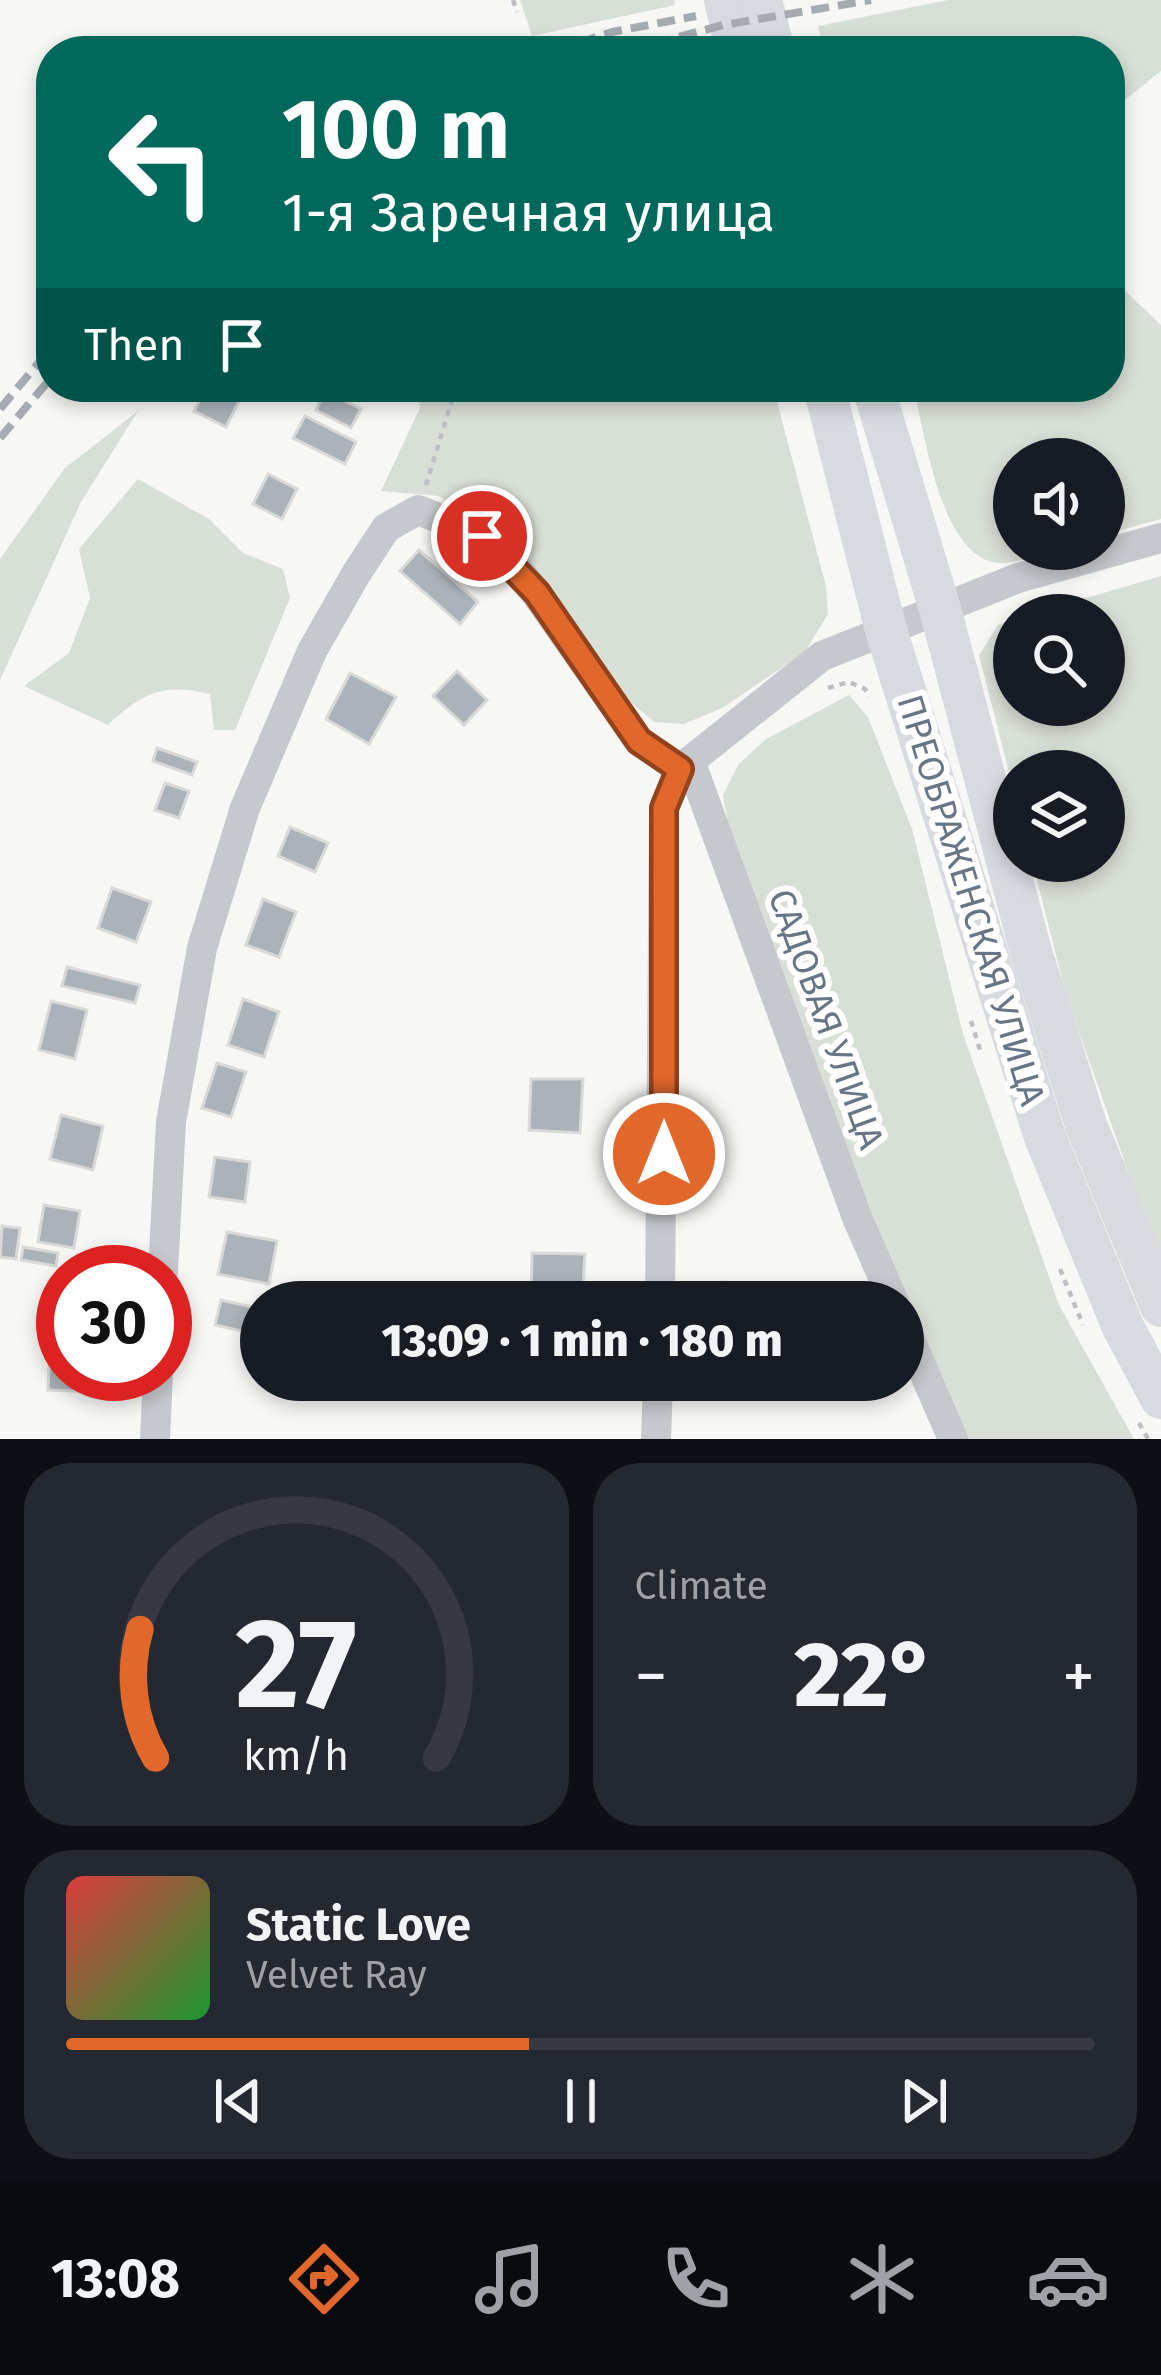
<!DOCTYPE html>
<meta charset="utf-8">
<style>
:root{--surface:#171b24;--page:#242831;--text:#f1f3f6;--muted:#9ea1a6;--line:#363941;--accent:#e1672b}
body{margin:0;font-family:"Fira Sans",sans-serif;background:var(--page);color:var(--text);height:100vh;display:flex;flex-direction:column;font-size:45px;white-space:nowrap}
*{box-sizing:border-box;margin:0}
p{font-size:39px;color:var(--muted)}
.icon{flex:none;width:66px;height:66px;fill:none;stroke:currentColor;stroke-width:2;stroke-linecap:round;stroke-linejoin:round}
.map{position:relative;height:1439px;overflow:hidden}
.side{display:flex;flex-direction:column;gap:24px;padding:24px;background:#0d0f14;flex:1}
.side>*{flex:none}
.banner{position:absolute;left:36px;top:36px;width:1089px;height:366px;border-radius:48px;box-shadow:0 6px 18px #0003;background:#00695c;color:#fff;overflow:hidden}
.fabs{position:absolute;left:993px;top:438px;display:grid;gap:24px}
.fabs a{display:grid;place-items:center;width:132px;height:132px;border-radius:50%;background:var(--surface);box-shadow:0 6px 18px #0003;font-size:60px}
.speed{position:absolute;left:36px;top:1245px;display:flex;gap:24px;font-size:60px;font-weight:700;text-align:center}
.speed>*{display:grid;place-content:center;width:156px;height:156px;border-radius:50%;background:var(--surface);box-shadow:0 6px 18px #0003;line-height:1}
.speed .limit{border:18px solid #d22;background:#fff;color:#111}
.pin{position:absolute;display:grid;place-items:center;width:102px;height:102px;color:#fff;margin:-51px;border:6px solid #fff;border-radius:50%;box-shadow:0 3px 12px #0007}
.me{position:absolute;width:132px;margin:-66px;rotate:0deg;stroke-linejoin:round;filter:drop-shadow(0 0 9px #0008)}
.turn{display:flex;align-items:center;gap:42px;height:252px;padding:0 48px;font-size:54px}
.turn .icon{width:156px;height:156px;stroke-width:2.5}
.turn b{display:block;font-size:84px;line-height:102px}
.then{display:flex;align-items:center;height:114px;padding:0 48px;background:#0003;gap:24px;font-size:45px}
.big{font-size:90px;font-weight:800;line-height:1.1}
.side .card{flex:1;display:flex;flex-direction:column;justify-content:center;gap:18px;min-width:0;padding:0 42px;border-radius:48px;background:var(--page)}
.side .dial{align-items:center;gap:0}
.dial svg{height:312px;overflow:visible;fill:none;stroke:var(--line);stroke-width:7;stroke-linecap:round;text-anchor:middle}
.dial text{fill:var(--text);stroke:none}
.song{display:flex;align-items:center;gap:36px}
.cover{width:144px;height:144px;border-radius:18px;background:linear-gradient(135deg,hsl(0 70% 55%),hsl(130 70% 35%))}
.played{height:12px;border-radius:6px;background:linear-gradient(90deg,var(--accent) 45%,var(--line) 45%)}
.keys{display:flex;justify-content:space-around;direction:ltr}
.heat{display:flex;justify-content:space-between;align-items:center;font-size:66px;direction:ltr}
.side .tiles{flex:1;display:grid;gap:24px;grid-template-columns:1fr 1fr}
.card:last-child{grid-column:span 2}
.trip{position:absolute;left:240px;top:1281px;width:684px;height:120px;border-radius:60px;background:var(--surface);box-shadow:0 6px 18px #0003;font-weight:800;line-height:120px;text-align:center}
.tabs{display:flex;height:192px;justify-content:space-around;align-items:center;background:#090b0e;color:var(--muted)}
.tabs .icon{width:84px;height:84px}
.tabs .active{color:var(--accent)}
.tabs b{font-size:54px;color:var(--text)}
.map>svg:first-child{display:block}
.green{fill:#d8dfd6}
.building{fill:#abb2b9;stroke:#d9d9d7;stroke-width:3}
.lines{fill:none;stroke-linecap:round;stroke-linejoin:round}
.path{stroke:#bdbfc2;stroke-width:4.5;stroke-dasharray:6 6;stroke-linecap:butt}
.minor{stroke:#c5c8cc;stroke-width:30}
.secondary{stroke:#d7dadf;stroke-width:42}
.rail{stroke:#a6abb1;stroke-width:8;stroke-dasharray:18 9;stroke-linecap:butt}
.route-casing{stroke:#92431c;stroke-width:30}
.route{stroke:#e1672b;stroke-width:21}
.labels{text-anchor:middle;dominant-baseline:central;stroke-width:12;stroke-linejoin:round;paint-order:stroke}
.street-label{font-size:36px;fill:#677586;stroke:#fff}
</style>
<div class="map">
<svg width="1161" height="1439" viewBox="0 0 1161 1439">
<rect width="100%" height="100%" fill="#f7f8f5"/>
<g class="green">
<polygon points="520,0 674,0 675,5 532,36"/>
<polygon points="948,0 1161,0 1161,71 1110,112 1110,51 824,51 818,26"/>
<path d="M1110 276 1161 325V519L1104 535V459H1014V549H1056C1037 554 1011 567 992 562 939 548 925 433 913 387H1110Z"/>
<polygon points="416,387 773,387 826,586 828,614 805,652 722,708 684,724 654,722 619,692 550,586 501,533 439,496 381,491 420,408"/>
<polygon points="138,411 81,502 0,680 0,559 65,468"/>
<path d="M138 479 209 519 243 553 283 569 290 598 235 730H214L210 694C162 683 144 692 108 725L24 686 69 653 90 598 79 549Z"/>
<polygon points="1161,576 1161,1265 1067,998 1032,861 1104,861 1104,771 1014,771 1014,792 979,655 998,625 1014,620 1014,705 1104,705 1104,615 1029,615"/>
<polygon points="849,695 868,717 912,829 963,1034 1059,1305 1134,1439 954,1439 743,909 723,795 738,765 766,739"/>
</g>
<g class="building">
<polygon points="207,387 236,387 244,391 226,427 194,411"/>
<polygon points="325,391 361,409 351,428 316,410"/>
<polygon points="305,416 356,442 345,464 293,438"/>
<polygon points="268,474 297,489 282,519 253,504"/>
<polygon points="419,550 478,602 460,624 400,571"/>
<polygon points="457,671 487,700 464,725 433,696"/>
<polygon points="350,673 396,697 369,744 326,719"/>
<polygon points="157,748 197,762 192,775 153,761"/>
<polygon points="165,783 189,791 179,818 155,810"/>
<polygon points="290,827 328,843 315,872 278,856"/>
<polygon points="112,888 151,902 136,942 98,928"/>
<polygon points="263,899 296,912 279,957 246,945"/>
<polygon points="67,967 140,985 135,1003 62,986"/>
<polygon points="243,999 279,1012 264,1057 228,1045"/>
<polygon points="51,1001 87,1010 75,1059 39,1050"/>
<polygon points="217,1063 246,1072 231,1117 202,1108"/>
<polygon points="531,1079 583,1079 580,1133 529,1130"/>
<polygon points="61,1115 103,1126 93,1170 50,1159"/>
<polygon points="215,1157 250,1162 245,1202 209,1197"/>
<polygon points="44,1205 80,1211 74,1248 38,1242"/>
<polygon points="2,1226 20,1228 16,1259 0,1257"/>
<polygon points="227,1232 277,1241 269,1284 218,1274"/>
<polygon points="23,1247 58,1253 56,1266 21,1260"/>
<polygon points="532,1253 585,1254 582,1302 531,1302"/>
<polygon points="722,1282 773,1284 773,1302 721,1302"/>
<polygon points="221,1300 257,1308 251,1333 215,1325"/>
<polygon points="50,1343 63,1343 63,1374 95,1374 95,1392 48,1390"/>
<polygon points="525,1380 576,1380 575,1399 524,1396"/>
</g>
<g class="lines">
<g class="path">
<polyline points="513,0 517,12"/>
<polyline points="426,485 456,387"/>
<polyline points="828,688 849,682 865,689 869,697"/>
<polyline points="971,1021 980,1050"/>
<polyline points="1060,1269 1083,1325"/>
<polyline points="1139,1423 1148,1439"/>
</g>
<g class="minor">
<polyline points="690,761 858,1220 894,1302"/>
<polyline points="163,1272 171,1122 202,948 245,808 312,651 356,574 386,528 418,510 482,535 520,571 639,741 680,769"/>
<polyline points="660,1302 664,808 680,769 822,656 1018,578 1161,538"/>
<polyline points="903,1324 953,1439"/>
<polyline points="155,1439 158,1374"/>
<polyline points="656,1439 658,1380"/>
</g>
<g class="secondary">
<polyline points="725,0 737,51"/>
<polyline points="761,0 774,51"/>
<polyline points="824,387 886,630 1045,1137 1123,1327 1161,1398"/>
<polyline points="873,387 940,609 1030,948 1086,1125 1161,1306"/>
</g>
<g class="rail">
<polyline points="553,51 612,32 696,16"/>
<polyline points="627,51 723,25 871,0"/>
<polyline points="0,409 51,348"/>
<polyline points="0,438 51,378"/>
</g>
</g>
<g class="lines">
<defs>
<polyline id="route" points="482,536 537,593 639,741 680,769 664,808 664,1154"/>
</defs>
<use href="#route" class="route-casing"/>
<use href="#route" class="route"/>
</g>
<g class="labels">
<g class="street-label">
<text transform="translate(971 900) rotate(73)">ПРЕОБРАЖЕНСКАЯ УЛИЦА</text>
<text transform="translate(826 1019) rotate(70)">САДОВАЯ УЛИЦА</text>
</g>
</g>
</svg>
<div class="fabs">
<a><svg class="icon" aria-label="sound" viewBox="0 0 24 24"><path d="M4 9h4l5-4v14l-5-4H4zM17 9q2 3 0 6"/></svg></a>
<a><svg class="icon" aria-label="search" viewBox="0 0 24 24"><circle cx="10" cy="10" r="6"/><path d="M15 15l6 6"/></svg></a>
<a><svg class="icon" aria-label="layers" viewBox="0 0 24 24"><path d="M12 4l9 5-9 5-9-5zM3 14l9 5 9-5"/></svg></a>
</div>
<div class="speed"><div class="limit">30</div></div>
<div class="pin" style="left:482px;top:536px;background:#d93025"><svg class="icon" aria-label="arrive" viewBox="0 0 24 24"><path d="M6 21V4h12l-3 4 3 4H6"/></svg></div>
<svg class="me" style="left:664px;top:1154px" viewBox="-20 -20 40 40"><circle r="17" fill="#e1672b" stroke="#fff" stroke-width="3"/><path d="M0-11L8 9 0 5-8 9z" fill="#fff"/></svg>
<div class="trip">13:09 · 1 min · 180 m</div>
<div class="banner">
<div class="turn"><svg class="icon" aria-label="left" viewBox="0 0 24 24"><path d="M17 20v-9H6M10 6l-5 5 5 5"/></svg><div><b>100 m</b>1-я Заречная улица</div></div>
<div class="then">Then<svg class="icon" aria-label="arrive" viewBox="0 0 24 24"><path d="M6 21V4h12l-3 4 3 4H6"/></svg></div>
</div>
</div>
<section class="side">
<div class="tiles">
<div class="card dial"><svg viewBox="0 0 100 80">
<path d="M14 69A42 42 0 1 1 86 69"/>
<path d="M14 69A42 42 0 0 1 10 36" stroke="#e1672b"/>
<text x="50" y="56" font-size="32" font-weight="700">27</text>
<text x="50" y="72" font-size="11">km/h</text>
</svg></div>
<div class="card"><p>Climate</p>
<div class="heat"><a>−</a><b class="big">22°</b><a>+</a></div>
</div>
<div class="card">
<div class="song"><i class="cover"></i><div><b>Static Love</b><p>Velvet Ray</p></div></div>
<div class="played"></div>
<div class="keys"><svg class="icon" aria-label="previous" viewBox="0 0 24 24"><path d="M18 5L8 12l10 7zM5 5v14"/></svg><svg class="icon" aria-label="pause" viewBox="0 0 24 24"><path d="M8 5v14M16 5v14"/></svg><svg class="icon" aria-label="next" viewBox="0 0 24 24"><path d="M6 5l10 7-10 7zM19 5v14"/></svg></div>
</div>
</div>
</section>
<nav class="tabs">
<b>13:08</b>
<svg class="icon active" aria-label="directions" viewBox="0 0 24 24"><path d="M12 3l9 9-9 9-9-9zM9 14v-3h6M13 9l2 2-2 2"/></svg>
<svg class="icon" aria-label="music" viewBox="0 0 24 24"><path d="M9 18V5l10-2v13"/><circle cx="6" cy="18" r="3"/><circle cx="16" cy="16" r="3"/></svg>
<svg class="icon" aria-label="phone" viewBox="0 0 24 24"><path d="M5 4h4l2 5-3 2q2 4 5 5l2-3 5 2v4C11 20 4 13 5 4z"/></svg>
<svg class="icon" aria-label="climate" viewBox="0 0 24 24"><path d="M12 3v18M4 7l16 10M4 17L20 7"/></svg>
<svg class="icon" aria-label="car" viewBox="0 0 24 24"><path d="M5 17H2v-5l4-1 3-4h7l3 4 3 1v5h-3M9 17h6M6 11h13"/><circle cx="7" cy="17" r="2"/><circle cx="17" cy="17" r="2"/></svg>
</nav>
